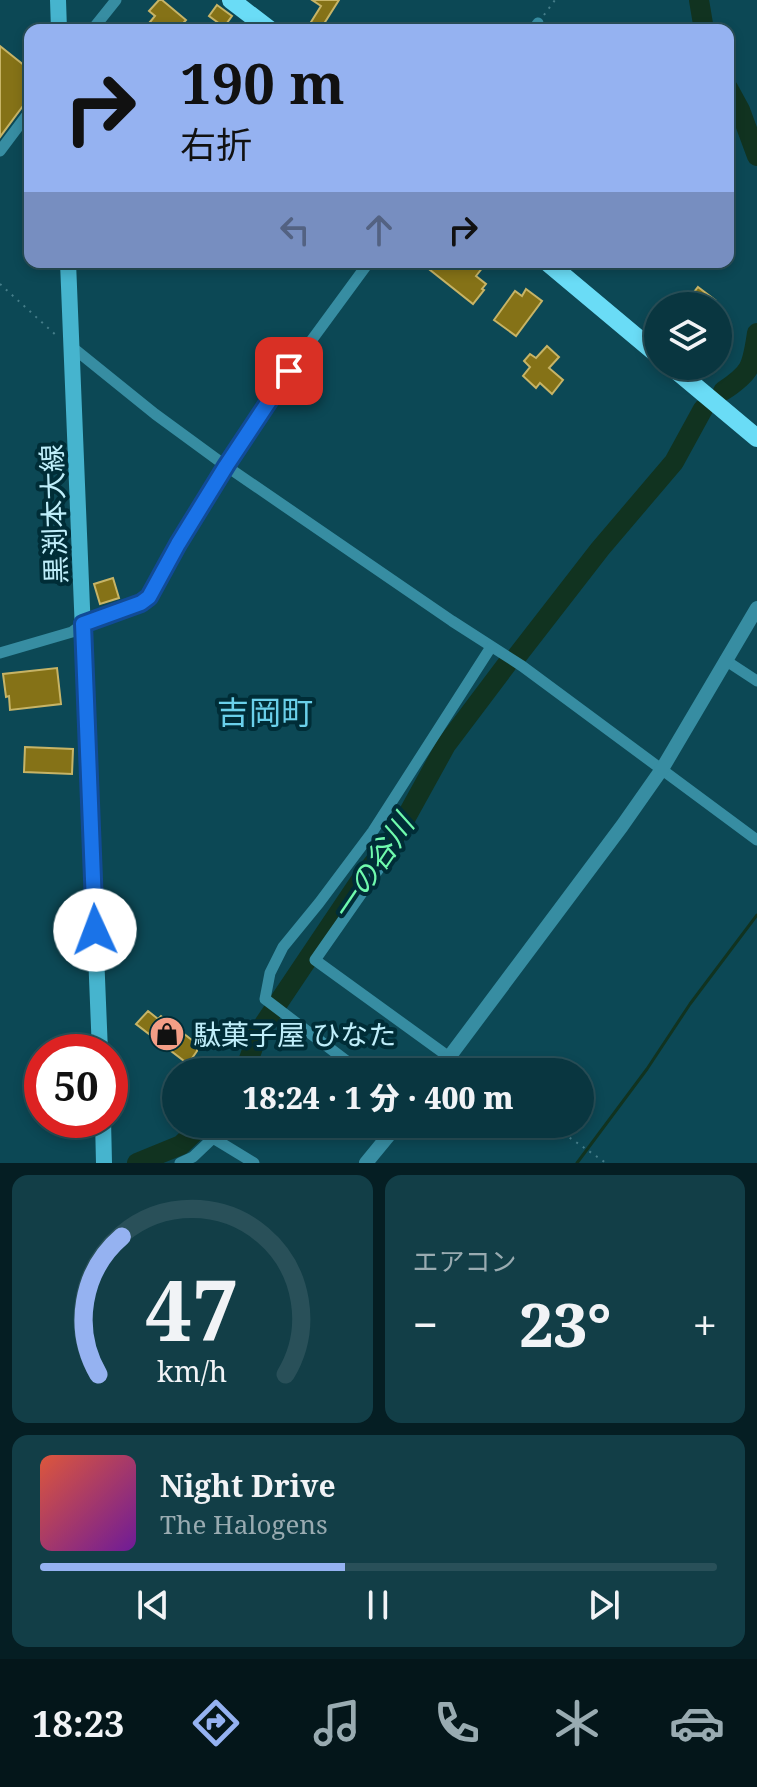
<!DOCTYPE html>
<html lang="ja">
<meta charset="utf-8">
<style>
:root{--surface:#093640;--page:#123e47;--text:#f1f3f6;--muted:#99abb1;--line:#295059;--accent:#95b2f1}
body{margin:0;font-family:"Noto Serif","Noto Sans JP",serif;background:var(--page);color:var(--text);height:100vh;display:flex;flex-direction:column;font-size:30px;white-space:nowrap}
*{box-sizing:border-box;margin:0}
p{font-size:26px;color:var(--muted)}
.icon{flex:none;width:44px;height:44px;fill:none;stroke:currentColor;stroke-width:2;stroke-linecap:round;stroke-linejoin:round}
.map{position:relative;height:1163px;overflow:hidden}
.sheet{display:flex;flex-direction:column;gap:12px;padding:12px;background:#051e23;flex:1}
.sheet>*{flex:none}
.top-card{position:absolute;left:24px;top:24px;width:710px;height:244px;border-radius:16px;box-shadow:0 4px 12px #0003,0 0 0 2px var(--line);background:#95b2f1;color:#111;overflow:hidden}
.fabs{position:absolute;left:644px;top:292px;display:grid;gap:16px}
.fabs a{display:grid;place-items:center;width:88px;height:88px;border-radius:50%;background:var(--surface);box-shadow:0 4px 12px #0003,0 0 0 2px var(--line);font-size:40px}
.speed{position:absolute;left:24px;top:1034px;display:flex;gap:16px;font-size:40px;font-weight:700;text-align:center}
.speed>*{display:grid;place-content:center;width:104px;height:104px;border-radius:50%;background:var(--surface);box-shadow:0 4px 12px #0003,0 0 0 2px var(--line);line-height:1}
.speed .limit{border:12px solid #d22;background:#fff;color:#111}
.pin{position:absolute;display:grid;place-items:center;width:68px;height:68px;color:#fff;margin:-34px;border-radius:16px;box-shadow:0 4px 12px #0006}
.me{position:absolute;width:88px;margin:-44px;rotate:358deg;stroke-linejoin:round;filter:drop-shadow(0 0 6px #0008)}
.turn{display:flex;align-items:center;gap:28px;height:168px;padding:0 24px;font-size:36px}
.turn .icon{width:104px;height:104px;stroke-width:2.5}
.turn b{display:block;font-size:56px;line-height:68px}
.lanes{display:flex;align-items:center;height:76px;padding:0 24px;background:#0003;justify-content:center;gap:40px;direction:ltr}
.lanes .off{opacity:.35}
.big{font-size:60px;font-weight:800;line-height:1.1}
.sheet .widget{flex:1;display:flex;flex-direction:column;justify-content:center;gap:12px;min-width:0;padding:0 28px;border-radius:16px;background:var(--page)}
.sheet .dial{align-items:center;gap:0}
.dial svg{height:208px;overflow:visible;fill:none;stroke:var(--line);stroke-width:7;stroke-linecap:round;text-anchor:middle}
.dial text{fill:var(--text);stroke:none}
.song{display:flex;align-items:center;gap:24px}
.cover{width:96px;height:96px;border-radius:12px;background:linear-gradient(135deg,hsl(10 70% 55%),hsl(280 70% 35%))}
.played{height:8px;border-radius:4px;background:linear-gradient(90deg,var(--accent) 45%,var(--line) 45%)}
.keys{display:flex;justify-content:space-around;direction:ltr}
.heat{display:flex;justify-content:space-between;align-items:center;font-size:44px;direction:ltr}
.sheet .tiles{flex:1;display:grid;gap:12px;grid-template-columns:1fr 1fr}
.widget:last-child{grid-column:span 2}
.trip{position:absolute;left:162px;top:1058px;width:432px;height:80px;border-radius:40px;background:var(--surface);box-shadow:0 4px 12px #0003,0 0 0 2px var(--line);font-weight:800;line-height:80px;text-align:center}
.tabs{display:flex;height:128px;justify-content:space-around;align-items:center;background:#04161a;color:var(--muted)}
.tabs .icon{width:56px;height:56px}
.tabs .active{color:var(--accent)}
.tabs b{font-size:36px;color:var(--text)}
.map>svg:first-child{display:block}
.lines{fill:none;stroke-linecap:round;stroke-linejoin:round}
.stream{stroke:#113320;stroke-width:3}
.river{stroke:#113320;stroke-width:20}
.building{fill:#857217;stroke:#c7b466;stroke-width:2}
.path{stroke:#457d89;stroke-width:2;stroke-dasharray:2 6;stroke-linecap:butt}
.minor{stroke:#378da2;stroke-width:11}
.tertiary{stroke:#378da2;stroke-width:14}
.secondary{stroke:#46b4ce;stroke-width:16}
.trunk{stroke:#6adcf6;stroke-width:18}
.route-casing{stroke:#114b97;stroke-width:20}
.route{stroke:#1a73e8;stroke-width:14}
.labels{text-anchor:middle;dominant-baseline:central;stroke-width:8;stroke-linejoin:round;paint-order:stroke}
.street-label{font-size:28px;fill:#bfeefa;stroke:#002d37}
.poi-label{font-size:28px;fill:#bfeefa;stroke:#002d37;text-anchor:start}
.water-label{font-size:30px;font-style:italic;fill:#6ffaad;stroke:#002d37}
.quarter-label{font-size:32px;fill:#6ad0ea;stroke:#002d37}
</style>
<div class="map">
<svg width="757" height="1163" viewBox="0 0 757 1163">
<rect width="100%" height="100%" fill="#0c4855"/>
<g class="lines">
<polyline class="stream" points="577,1163 647,1069 690,1004 757,915"/>
<g class="river">
<polyline points="699,0 704,30"/>
<polyline points="728,88 740,110 757,156"/>
<path d="M723 391C752 372 752 366 757 333"/>
<polyline points="517,656 600,549 674,462 703,409"/>
<polyline points="243,1072 249,1059 258,1033 362,878 398,832 446,745 507,664"/>
<polyline points="137,1163 181,1145 203,1124"/>
</g>
</g>
<g class="building">
<polygon points="159,0 162,0 186,20 177,30 159,30 150,22 155,16 149,11"/>
<polygon points="312,0 339,0 320,30 306,30 321,6"/>
<polygon points="217,5 232,16 224,27 209,16"/>
<polygon points="0,46 30,70 30,101 23,106 0,137"/>
<polygon points="420,262 487,262 476,276 486,284 482,289 484,290 473,304"/>
<polygon points="698,287 715,300 710,306 683,306"/>
<polygon points="526,289 542,301 516,336 494,320 515,291 522,296"/>
<polygon points="547,346 559,357 549,368 563,380 552,394 540,383 536,388 523,376 530,367 524,361 530,354 536,358"/>
<polygon points="113,578 119,598 100,604 94,584"/>
<polygon points="57,668 61,704 10,710 9,696 6,697 3,674"/>
<polygon points="25,747 73,749 72,774 24,772"/>
<polygon points="148,1011 158,1019 161,1016 197,1044 197,1051 188,1064 136,1024"/>
</g>
<g class="lines">
<g class="path">
<polyline points="544,15 555,0"/>
<polyline points="0,284 58,337"/>
<polyline points="462,1063 475,1072"/>
<polyline points="550,1124 606,1163"/>
</g>
<g class="minor">
<polyline points="92,30 116,0"/>
<polyline points="533,30 538,23"/>
<polyline points="0,151 30,111"/>
<polyline points="72,347 155,414 226,466 452,621 522,666 757,840"/>
<polyline points="0,653 72,632 83,624 128,609 141,603 149,597 178,544 226,466 289,371 369,262"/>
<polyline points="725,660 757,681"/>
<polyline points="387,857 315,960 449,1057"/>
<polyline points="361,1072 265,999 270,973 283,947 319,903 373,831 491,647"/>
<polyline points="180,1163 193,1157 213,1138 254,1163"/>
</g>
<g class="tertiary">
<polyline points="438,1072 622,826 662,769 757,608"/>
<polyline points="366,1163 398,1124"/>
</g>
<g class="secondary">
<polyline points="58,0 59,30"/>
<polyline points="68,262 100,1052"/>
<polyline points="103,1120 104,1163"/>
</g>
<g class="trunk">
<polyline points="231,0 270,30"/>
<polyline points="547,262 658,355"/>
<polyline points="671,366 757,438"/>
</g>
</g>
<g class="lines">
<defs>
<polyline id="route" points="95,930 83,624 141,603 149,597 178,544 226,466 289,371"/>
</defs>
<use href="#route" class="route-casing"/>
<use href="#route" class="route"/>
</g>
<defs>
<symbol id="shop-disc" viewBox="-11 -11 22 22"><circle r="9.5" fill="#f49e86" stroke="#002d37"/><path d="M-5-2.5h2.3a2.7 3.5 0 0 1 5.4 0H5L5.5 6h-11ZM-1.5-2.5h3a1.5 2.3 0 0 0-3 0Z" fill="#111"/></symbol>
</defs>
<g fill-rule="evenodd">
<use href="#shop-disc" x="147" y="1014" width="40" height="40"/>
</g>
<g class="labels">
<g class="street-label">
<text transform="translate(53 514) rotate(-92)">黒渕本大線</text>
</g>
<g class="poi-label">
<text x="193" y="1034">駄菓子屋 ひなた</text>
</g>
<g class="water-label">
<text transform="translate(372 867) rotate(-56)">一の谷川</text>
</g>
<g class="quarter-label">
<text x="265" y="711">吉岡町</text>
</g>
</g>
</svg>
<div class="fabs">
<a><svg class="icon" aria-label="layers" viewBox="0 0 24 24"><path d="M12 4l9 5-9 5-9-5zM3 14l9 5 9-5"/></svg></a>
</div>
<div class="speed"><div class="limit">50</div></div>
<div class="pin" style="left:289px;top:371px;background:#d93025"><svg class="icon" aria-label="arrive" viewBox="0 0 24 24"><path d="M6 21V4h12l-3 4 3 4H6"/></svg></div>
<svg class="me" style="left:95px;top:930px" viewBox="-20 -20 40 40"><circle r="19" fill="#fff"/><path d="M0-13L10 11 0 6-10 11z" fill="#1a73e8"/></svg>
<div class="trip">18:24 · 1 分 · 400 m</div>
<div class="top-card">
<div class="turn"><svg class="icon" aria-label="right" viewBox="0 0 24 24"><path d="M7 20v-9h11M14 6l5 5-5 5"/></svg><div><b>190 m</b>右折</div></div>
<div class="lanes"><svg class="icon off" aria-label="left" viewBox="0 0 24 24"><path d="M17 20v-9H6M10 6l-5 5 5 5"/></svg><svg class="icon off" aria-label="ahead" viewBox="0 0 24 24"><path d="M12 20V5M6 11l6-6 6 6"/></svg><svg class="icon" aria-label="right" viewBox="0 0 24 24"><path d="M7 20v-9h11M14 6l5 5-5 5"/></svg></div>
</div>
</div>
<section class="sheet">
<div class="tiles">
<div class="widget dial"><svg viewBox="0 0 100 80">
<path d="M14 69A42 42 0 1 1 86 69"/>
<path d="M14 69A42 42 0 0 1 23 16" stroke="#95b2f1"/>
<text x="50" y="56" font-size="32" font-weight="700">47</text>
<text x="50" y="72" font-size="11">km/h</text>
</svg></div>
<div class="widget"><p>エアコン</p>
<div class="heat"><a>−</a><b class="big">23°</b><a>+</a></div>
</div>
<div class="widget">
<div class="song"><i class="cover"></i><div><b>Night Drive</b><p>The Halogens</p></div></div>
<div class="played"></div>
<div class="keys"><svg class="icon" aria-label="previous" viewBox="0 0 24 24"><path d="M18 5L8 12l10 7zM5 5v14"/></svg><svg class="icon" aria-label="pause" viewBox="0 0 24 24"><path d="M8 5v14M16 5v14"/></svg><svg class="icon" aria-label="next" viewBox="0 0 24 24"><path d="M6 5l10 7-10 7zM19 5v14"/></svg></div>
</div>
</div>
</section>
<nav class="tabs">
<b>18:23</b>
<svg class="icon active" aria-label="directions" viewBox="0 0 24 24"><path d="M12 3l9 9-9 9-9-9zM9 14v-3h6M13 9l2 2-2 2"/></svg>
<svg class="icon" aria-label="music" viewBox="0 0 24 24"><path d="M9 18V5l10-2v13"/><circle cx="6" cy="18" r="3"/><circle cx="16" cy="16" r="3"/></svg>
<svg class="icon" aria-label="phone" viewBox="0 0 24 24"><path d="M5 4h4l2 5-3 2q2 4 5 5l2-3 5 2v4C11 20 4 13 5 4z"/></svg>
<svg class="icon" aria-label="climate" viewBox="0 0 24 24"><path d="M12 3v18M4 7l16 10M4 17L20 7"/></svg>
<svg class="icon" aria-label="car" viewBox="0 0 24 24"><path d="M5 17H2v-5l4-1 3-4h7l3 4 3 1v5h-3M9 17h6M6 11h13"/><circle cx="7" cy="17" r="2"/><circle cx="17" cy="17" r="2"/></svg>
</nav>
